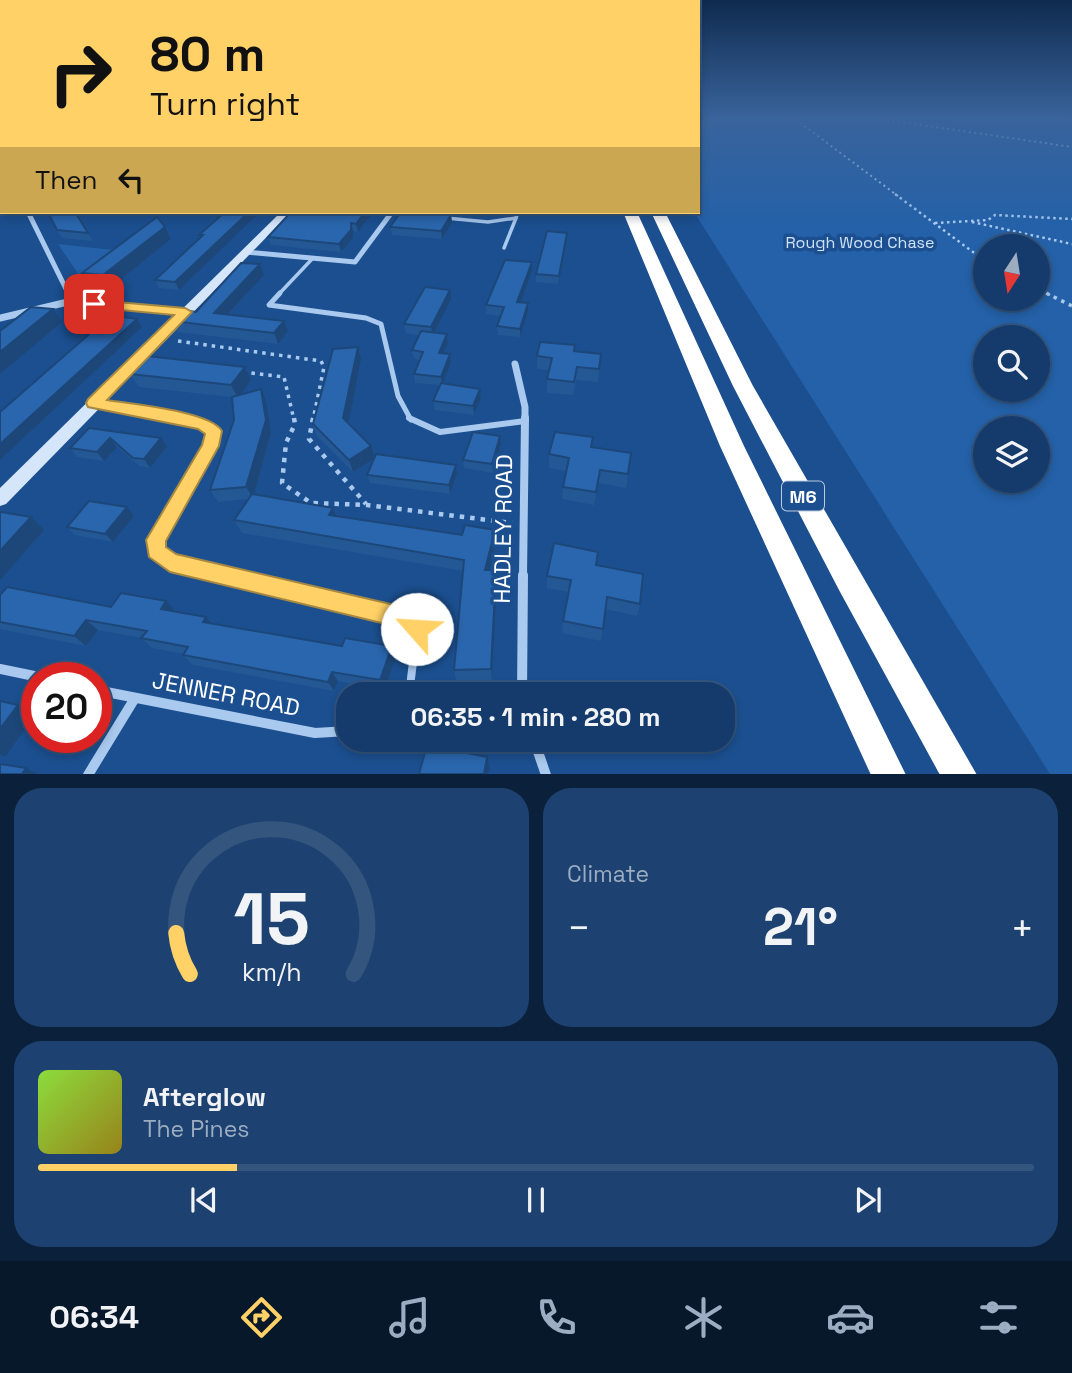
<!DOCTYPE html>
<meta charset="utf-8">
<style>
:root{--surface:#143b6b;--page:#1d4271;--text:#f1f3f6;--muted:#9dadc1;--line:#33557e;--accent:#ffd166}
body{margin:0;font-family:"Space Grotesk",sans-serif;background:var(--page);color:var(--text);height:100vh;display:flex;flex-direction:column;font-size:26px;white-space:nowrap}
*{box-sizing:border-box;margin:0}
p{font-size:23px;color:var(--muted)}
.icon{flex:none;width:38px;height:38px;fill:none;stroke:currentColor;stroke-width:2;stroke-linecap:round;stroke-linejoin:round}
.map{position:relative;height:774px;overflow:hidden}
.panel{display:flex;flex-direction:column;gap:14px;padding:14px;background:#0b203b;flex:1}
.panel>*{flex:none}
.banner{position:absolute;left:0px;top:0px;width:700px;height:214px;box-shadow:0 4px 10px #0003,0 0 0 2px var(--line);background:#ffd166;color:#111;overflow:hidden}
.needle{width:46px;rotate:192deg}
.buttons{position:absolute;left:973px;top:234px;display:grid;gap:14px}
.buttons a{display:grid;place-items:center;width:77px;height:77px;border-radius:50%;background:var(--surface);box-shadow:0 4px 10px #0003,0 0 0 2px var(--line);font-size:35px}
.speed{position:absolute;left:21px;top:662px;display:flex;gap:14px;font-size:35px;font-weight:700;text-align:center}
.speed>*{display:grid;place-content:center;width:91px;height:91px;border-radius:50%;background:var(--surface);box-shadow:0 4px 10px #0003,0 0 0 2px var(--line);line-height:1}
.speed .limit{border:10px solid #d22;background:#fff;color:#111}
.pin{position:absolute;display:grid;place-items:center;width:60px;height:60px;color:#fff;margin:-30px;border-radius:14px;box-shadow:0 4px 10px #0006}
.me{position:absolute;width:77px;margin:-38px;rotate:296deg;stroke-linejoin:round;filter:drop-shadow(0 0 5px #0008)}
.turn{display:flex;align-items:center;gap:24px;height:147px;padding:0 35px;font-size:32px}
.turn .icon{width:91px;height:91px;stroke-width:2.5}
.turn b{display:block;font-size:49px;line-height:60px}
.then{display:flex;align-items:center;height:66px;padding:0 35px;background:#0003;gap:14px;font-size:26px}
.big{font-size:52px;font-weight:700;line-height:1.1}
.panel .card{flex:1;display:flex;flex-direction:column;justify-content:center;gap:10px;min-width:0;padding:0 24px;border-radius:28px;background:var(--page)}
.panel .dial{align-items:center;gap:0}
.dial svg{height:182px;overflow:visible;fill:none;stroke:var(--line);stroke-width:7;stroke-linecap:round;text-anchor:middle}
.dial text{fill:var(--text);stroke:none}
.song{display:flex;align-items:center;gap:21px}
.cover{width:84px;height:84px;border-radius:10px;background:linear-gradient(135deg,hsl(90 70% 55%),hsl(50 70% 35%))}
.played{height:7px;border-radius:4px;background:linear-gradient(90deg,var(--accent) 20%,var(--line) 20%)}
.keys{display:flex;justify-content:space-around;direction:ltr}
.heat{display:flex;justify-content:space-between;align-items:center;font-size:38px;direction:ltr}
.panel .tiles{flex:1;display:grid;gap:14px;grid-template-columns:1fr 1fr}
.card:last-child{grid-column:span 2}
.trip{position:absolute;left:336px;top:682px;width:399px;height:70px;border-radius:28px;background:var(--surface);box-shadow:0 4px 10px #0003,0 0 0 2px var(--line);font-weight:700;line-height:70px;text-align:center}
.tabs{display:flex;height:112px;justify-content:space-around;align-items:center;background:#08182b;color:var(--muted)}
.tabs .icon{width:49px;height:49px}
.tabs .selected{color:var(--accent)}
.tabs b{font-size:32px;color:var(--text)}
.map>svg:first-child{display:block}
.green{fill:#2461a8;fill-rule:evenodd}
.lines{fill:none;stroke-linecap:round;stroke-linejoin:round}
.path-far3{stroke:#a9c9ee;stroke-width:2;stroke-dasharray:2 3.5;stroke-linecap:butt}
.path-far2{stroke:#a9c9ee;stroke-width:2.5;stroke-dasharray:2.5 3.5;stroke-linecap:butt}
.path-far1{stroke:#a9c9ee;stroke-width:3.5;stroke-dasharray:3.5 5;stroke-linecap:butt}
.path{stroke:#a9c9ee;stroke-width:4.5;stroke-dasharray:4.5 6;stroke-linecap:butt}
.lane-far3{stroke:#a9c9ee;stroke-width:3.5}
.lane-far2{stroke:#a9c9ee;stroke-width:5}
.lane-far1{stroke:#a9c9ee;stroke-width:6}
.lane{stroke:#a9c9ee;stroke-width:8}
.street-far4{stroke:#a9c9ee;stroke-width:4.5}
.street-far3{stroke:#a9c9ee;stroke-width:5}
.street-far2{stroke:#a9c9ee;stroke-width:7}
.street-far1{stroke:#a9c9ee;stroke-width:8}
.street{stroke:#a9c9ee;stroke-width:10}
.secondary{fill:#d6e6fa;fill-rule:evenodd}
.highway{fill:#fff;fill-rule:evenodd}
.wall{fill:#245895}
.shaded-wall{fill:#1d4779}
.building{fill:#2a66ad;stroke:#1d4779;stroke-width:2}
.route{fill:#ffd166;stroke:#a68842;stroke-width:2}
.labels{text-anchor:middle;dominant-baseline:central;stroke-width:7;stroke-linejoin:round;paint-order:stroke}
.far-park-label{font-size:16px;fill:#cfe3fa;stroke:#1b4f8f}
.shield{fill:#1b4f8f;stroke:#bbcadd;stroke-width:2}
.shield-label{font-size:18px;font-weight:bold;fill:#fff}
.near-street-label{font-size:23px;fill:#fff;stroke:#1b4f8f}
</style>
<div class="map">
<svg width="1072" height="775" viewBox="0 0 1072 775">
<rect width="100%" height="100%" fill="#1b4f8f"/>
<g class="green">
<path d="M698 116H1036L1072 122V774H1050L694 212H698ZM985 247H1038V299H985ZM985 338H1038V390H985ZM985 429H1038V481H985Z"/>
<polygon points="58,244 123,251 83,281"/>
</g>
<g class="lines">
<g class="path-far3">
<polyline points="791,116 898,196"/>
<polyline points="860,116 1072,147"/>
</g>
<g class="path-far2">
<polyline points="895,194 985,261"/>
<polyline points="972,222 1072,244"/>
<polyline points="935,223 988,220 995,215 1072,219"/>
<polyline points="1038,289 1050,295"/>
</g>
<g class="path-far1">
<polyline points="1046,293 1072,306"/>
<polyline points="178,341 321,361 324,367 313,420"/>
<polyline points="243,372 284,377 294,420"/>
</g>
<g class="path">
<polyline points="294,418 295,424 286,443 282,483 311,503 367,505 512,523"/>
<polyline points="313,418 309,439 366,504"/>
</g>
<g class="lane-far3">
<polyline points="446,218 488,222 516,218 518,212"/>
<polyline points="504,248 516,218"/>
<polyline points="278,295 313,258"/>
</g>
<g class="lane-far2">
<polyline points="280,293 269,305 366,318 381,324 398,396 411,420"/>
<polyline points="98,404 181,420"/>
</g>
<g class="lane-far1">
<polyline points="172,418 202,424 214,431 211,446 156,540 156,551 171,563 231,577"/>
<polyline points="409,418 440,432 525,421"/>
</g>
<polyline class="lane" points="224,575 399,617 417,629 409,695"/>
<g class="street-far4">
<polyline points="0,129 2,126"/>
<polyline points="0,155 2,159"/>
</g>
<g class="street-far3">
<polyline points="28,212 69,295"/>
<polyline points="246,252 355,262 392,212"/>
</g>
<g class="street-far2">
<polyline points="68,293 72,301"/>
<polyline points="0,318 72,301 185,312"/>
<polyline points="515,364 525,407 525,420"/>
</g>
<polyline class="street-far1" points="523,577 525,418"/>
<g class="street">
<polyline points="0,669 39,677"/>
<polyline points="96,690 315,733 348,731"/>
<polyline points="522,695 523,575"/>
<polyline points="534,740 546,775"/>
<polyline points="88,775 135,698"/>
</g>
<g class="secondary">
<polygon points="1051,116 1072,117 1072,121"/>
<polygon points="281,212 291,212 6,504 0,506 0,488"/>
</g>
<g class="highway">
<polygon points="623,212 637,212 744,446 906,775 871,775 720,446"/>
<polygon points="651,212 665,212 753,386 977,775 940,775 839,590 733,386"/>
</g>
</g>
<g class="wall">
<polygon points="225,212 179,290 159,288 155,280 200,238 199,235"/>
<polygon points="291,212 373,212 358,232 353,231 353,238 341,252 271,245 268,237"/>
<polygon points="425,212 459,212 457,215"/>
<polygon points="451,215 452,223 442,239 392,235 390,227"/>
<polygon points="57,230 88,233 93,241 62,238"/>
<polygon points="567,233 567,241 558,284 536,282 536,274"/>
<polygon points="171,239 110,288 90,286 82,273"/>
<polygon points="532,262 532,271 521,303 528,303 528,312 520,337 498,335 497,326 501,316 486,314 486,305"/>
<polygon points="264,275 228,315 284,321 288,331 278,344 178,332 172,321 196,312"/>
<polygon points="451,299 435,333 447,334 448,343 444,354 450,354 451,363 443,384 480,389 481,398 474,415 435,410 433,401 440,385 415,383 414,374 420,360 414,359 412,350 420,335 406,333 404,324"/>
<polygon points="575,345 575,351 601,354 598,382 576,380 573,395 547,393 547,379 549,370 537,369 537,356"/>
<polygon points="358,347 361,359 348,423 371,446 375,457 456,465 457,473 450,494 370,483 367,475 374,458 353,472 317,436 313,424"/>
<polygon points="130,374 251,380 240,395 266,401 271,432 254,494 333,508 337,516 462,535 495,530 496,542 490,570 496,570 497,582 492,680 456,680 454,670 463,571 242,533 234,520 249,499 218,502 210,490 234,420 232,397 139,387"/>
<polygon points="89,428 167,447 150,468 140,466 117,447 104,461 77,457 70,448"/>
<polygon points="593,437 592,447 628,474 626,488 598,483 594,505 562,499 563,487 567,471 549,468 549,454"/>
<polygon points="501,444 493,473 464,468 463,460"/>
<polygon points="134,516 113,542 75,535 67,527"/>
<polygon points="596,565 640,604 637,616 605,609 601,641 562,633 563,621 568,592 547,588 547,576"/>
<polygon points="0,595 206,617 212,623 342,646 392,646 396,656 385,690 338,681 334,691 193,665 183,655 184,654 152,648 142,638 98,630 86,646 0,629"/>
</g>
<g class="shaded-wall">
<polygon points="249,212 260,212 179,290 175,282"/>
<polygon points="365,212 373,212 358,232 356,224"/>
<polygon points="451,215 452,223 442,239 441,231"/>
<polygon points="351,223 353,231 353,238 341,252 339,244"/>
<polygon points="165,227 171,239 110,288 103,275"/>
<polygon points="567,233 567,241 558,284 559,276"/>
<polygon points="532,262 532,271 518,311 517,302"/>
<polygon points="260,264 264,275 219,324 214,313"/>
<polygon points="450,290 451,299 433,336 431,327"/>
<polygon points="528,303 528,312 520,337 520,329"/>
<polygon points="53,309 62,322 0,374 0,352"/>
<polygon points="137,319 142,327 0,460 0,444"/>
<polygon points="284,321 288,331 278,344 274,333"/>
<polygon points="447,334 448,343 440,362 439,353"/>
<polygon points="358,347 361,359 347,430 343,418"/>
<polygon points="450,354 451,363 442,386 441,377"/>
<polygon points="245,367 251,380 238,398 231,385"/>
<polygon points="261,389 266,401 271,432 253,498 246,487"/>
<polygon points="480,389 481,398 474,415 473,406"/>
<polygon points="500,436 501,444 493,473 492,464"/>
<polygon points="110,438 117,447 104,461 97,452"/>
<polygon points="161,438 167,447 150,468 144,459"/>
<polygon points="371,446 375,458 353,472 349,460"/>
<polygon points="456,465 457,473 450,494 449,485"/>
<polygon points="127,507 134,516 113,542 105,534"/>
<polygon points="333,508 338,520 329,515"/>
<polygon points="31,517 44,530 0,580 0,551"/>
<polygon points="495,530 496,542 487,582 485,570"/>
<polygon points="496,570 497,582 492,680 491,669"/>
<polygon points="166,601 175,611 161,609"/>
<polygon points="206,617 215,627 203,622"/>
<polygon points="86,620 98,630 86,646 74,636"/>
<polygon points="392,646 396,656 385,690 380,680"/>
<polygon points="332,672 338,681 334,691 328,682"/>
<polygon points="18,705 35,715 5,757 0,754 0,729"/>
<polygon points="487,757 490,768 488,774 484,774"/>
<polygon points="26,768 38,774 22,774"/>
</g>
<g class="building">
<polygon points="48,212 75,212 88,233 57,230"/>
<polygon points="225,212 249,212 175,282 155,280 203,235 199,235"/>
<polygon points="291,212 365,212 356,224 351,223 351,230 339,244 268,237"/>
<polygon points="401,212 415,212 451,215 441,231 390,227"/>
<polygon points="157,217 165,227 103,275 82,273"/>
<polygon points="547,231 567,233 559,276 536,274"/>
<polygon points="505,260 532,262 517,302 528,303 520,329 497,326 504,307 486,305"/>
<polygon points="241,263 260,264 214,313 284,321 274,333 172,321 183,310 196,312"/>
<polygon points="425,287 450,290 431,327 404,324"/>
<polygon points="31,307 53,309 0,352 0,331"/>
<polygon points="111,315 137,319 0,444 0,412"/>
<polygon points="421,331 447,334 439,353 450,354 441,377 414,374 423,352 412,350"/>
<polygon points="540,342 575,345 574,351 601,354 599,369 577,367 574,382 547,379 552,358 537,356"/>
<polygon points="358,347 343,418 371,446 349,460 313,424 333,349"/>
<polygon points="147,356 245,367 231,385 130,374"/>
<polygon points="441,383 480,389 473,406 433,401"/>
<polygon points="261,389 266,420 246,487 210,490 234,420 232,397"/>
<polygon points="89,428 161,438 144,459 133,458 110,438 97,452 70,448"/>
<polygon points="473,432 500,436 492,464 463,460"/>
<polygon points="555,432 593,437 591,447 631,453 628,474 600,470 596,492 563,487 569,458 549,454"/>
<polygon points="376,454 456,465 449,485 367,475"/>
<polygon points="252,494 333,508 329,515 462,535 465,525 495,530 485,570 496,570 491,669 454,670 464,560 234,520"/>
<polygon points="89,501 127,507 105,534 67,527"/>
<polygon points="1,512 31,517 0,551 0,513"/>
<polygon points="554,543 598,552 596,565 643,574 640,604 607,597 603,629 563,621 571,580 547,576"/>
<polygon points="7,587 111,607 121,593 166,601 161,609 206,617 203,622 342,646 345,638 392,646 380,680 332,672 328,682 183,655 188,647 141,638 147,631 86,620 74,636 0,622 0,595"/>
<polygon points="0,701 18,705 0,729"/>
<polygon points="427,745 487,757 484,774 419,774"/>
<polygon points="0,764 26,768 22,774 0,774"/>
</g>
<linearGradient id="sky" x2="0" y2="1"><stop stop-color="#0f2b4f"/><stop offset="0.52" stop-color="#39639b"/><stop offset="1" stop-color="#39639b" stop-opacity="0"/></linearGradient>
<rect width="1072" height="225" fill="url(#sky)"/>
<path class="route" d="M94 300 185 308 192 312 107 400C131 404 210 411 222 431L219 446 166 541V547L176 554 399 606 425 621 428 629 425 637 417 640 394 626 170 572 149 557 146 540 202 445 205 434 198 429 88 407 86 403 88 399 174 315 90 307 88 304Z"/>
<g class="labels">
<g class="far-park-label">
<text x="860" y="242">Rough Wood Chase</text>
</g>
<rect class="shield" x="782" y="481.5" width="42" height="29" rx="5"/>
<g class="shield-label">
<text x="803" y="496">M6</text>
</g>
<g class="near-street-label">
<text transform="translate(503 529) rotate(-89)">HADLEY ROAD</text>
<text transform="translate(226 694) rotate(11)">JENNER ROAD</text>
</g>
</g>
</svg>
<div class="buttons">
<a><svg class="needle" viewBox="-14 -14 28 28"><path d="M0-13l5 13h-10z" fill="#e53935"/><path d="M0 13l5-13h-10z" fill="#9dadc1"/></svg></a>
<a><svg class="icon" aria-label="search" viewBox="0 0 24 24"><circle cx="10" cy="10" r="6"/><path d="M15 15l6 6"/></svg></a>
<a><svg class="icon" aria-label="layers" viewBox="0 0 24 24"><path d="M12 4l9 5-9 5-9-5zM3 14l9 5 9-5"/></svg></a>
</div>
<div class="speed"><div class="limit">20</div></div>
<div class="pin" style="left:94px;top:304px;background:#d93025"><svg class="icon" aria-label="arrive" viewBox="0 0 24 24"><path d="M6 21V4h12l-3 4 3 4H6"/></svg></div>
<svg class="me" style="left:417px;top:629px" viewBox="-20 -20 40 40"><circle r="19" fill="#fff"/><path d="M0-13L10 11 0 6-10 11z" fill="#ffd166"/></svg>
<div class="trip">06:35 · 1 min · 280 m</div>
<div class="banner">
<div class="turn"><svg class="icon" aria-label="right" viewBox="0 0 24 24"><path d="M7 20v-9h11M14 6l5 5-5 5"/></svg><div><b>80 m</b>Turn right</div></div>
<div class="then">Then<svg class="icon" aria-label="left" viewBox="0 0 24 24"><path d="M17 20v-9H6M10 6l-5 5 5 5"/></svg></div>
</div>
</div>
<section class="panel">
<div class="tiles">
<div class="card dial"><svg viewBox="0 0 100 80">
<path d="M14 69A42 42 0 1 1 86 69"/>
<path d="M14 69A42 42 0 0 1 8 51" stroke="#ffd166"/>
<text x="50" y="56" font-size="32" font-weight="700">15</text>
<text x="50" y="72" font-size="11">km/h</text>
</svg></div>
<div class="card"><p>Climate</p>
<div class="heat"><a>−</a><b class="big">21°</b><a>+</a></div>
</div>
<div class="card">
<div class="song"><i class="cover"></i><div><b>Afterglow</b><p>The Pines</p></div></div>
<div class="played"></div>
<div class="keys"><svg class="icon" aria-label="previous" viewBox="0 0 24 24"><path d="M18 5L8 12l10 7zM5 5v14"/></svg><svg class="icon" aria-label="pause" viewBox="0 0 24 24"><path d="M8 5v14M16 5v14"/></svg><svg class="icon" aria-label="next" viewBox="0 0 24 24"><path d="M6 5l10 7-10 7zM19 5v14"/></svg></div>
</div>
</div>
</section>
<nav class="tabs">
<b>06:34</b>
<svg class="icon selected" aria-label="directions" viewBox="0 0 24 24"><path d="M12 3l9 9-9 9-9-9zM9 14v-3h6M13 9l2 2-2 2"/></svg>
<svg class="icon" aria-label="music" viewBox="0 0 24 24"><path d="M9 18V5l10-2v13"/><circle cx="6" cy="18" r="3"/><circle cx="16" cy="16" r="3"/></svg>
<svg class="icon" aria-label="phone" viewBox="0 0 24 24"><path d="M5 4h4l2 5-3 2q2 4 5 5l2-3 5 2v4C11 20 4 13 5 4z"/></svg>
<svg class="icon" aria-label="climate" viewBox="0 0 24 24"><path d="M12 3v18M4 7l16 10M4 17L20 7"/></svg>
<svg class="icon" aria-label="car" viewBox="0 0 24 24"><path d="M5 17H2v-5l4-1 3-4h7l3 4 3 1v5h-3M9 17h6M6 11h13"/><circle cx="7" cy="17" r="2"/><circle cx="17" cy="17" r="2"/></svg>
<svg class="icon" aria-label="filters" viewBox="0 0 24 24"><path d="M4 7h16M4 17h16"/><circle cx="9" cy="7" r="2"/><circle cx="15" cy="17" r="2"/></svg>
</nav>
